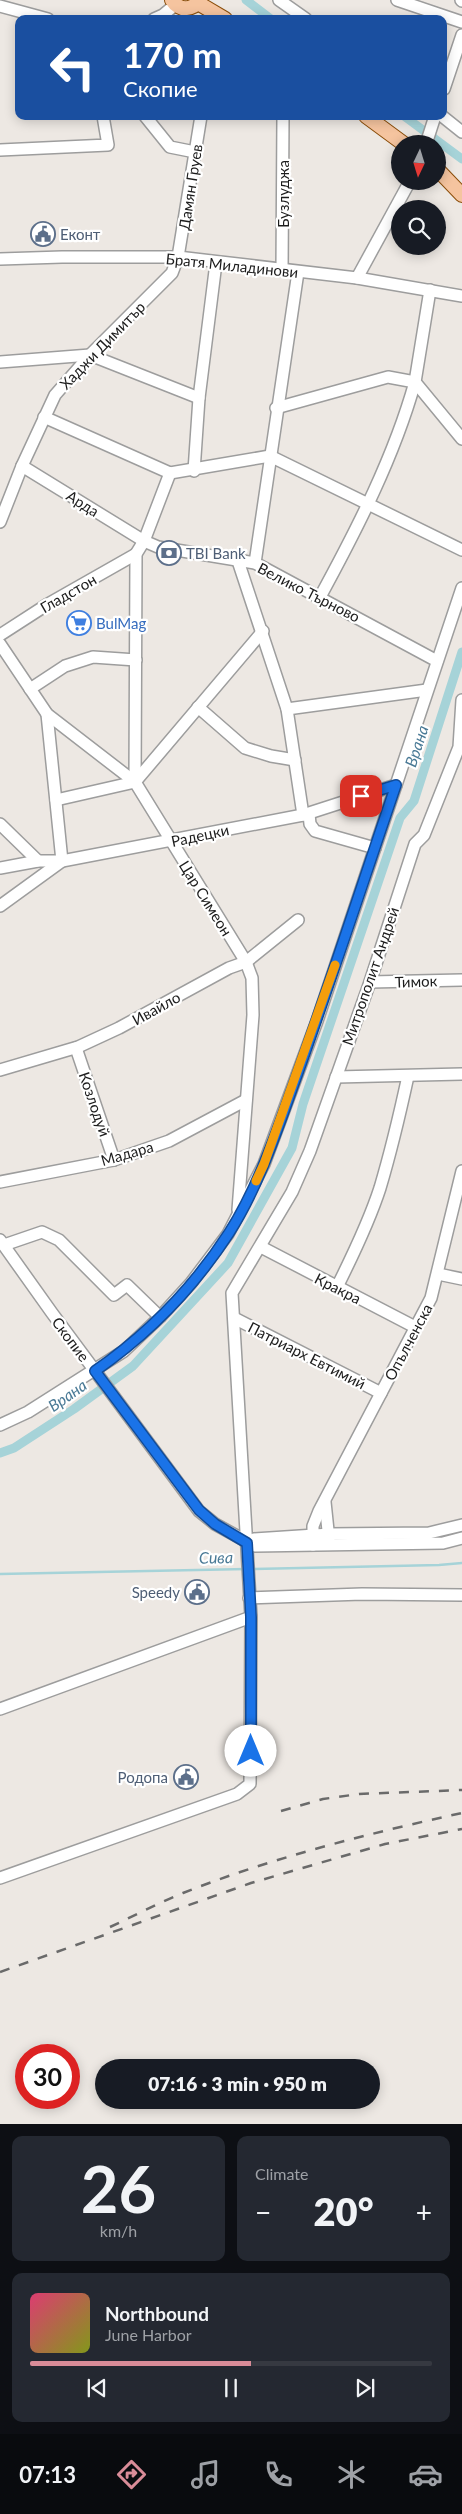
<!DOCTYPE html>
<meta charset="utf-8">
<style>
:root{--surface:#171b24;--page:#242831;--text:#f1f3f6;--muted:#9ea1a6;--line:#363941;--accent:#d98c98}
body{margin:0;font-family:Lato,sans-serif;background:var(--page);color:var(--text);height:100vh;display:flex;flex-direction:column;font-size:19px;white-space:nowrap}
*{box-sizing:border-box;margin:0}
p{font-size:16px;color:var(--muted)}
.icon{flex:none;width:28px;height:28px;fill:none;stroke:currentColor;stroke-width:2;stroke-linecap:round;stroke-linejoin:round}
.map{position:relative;height:2124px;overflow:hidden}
.side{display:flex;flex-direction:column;gap:12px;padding:12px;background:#0d0f14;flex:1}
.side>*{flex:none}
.top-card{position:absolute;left:15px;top:15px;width:432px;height:105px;border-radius:10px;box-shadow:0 2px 12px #0003;background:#1a4fa0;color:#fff;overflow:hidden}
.needle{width:32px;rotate:184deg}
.buttons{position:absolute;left:391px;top:135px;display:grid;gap:10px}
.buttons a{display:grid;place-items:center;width:55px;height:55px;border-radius:50%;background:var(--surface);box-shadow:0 2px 12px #0003;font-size:25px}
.speed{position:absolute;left:15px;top:2044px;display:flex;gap:10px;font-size:25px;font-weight:700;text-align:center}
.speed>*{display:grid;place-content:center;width:65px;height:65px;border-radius:50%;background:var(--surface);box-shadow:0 2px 12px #0003;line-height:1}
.speed .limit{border:8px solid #d22;background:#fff;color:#111}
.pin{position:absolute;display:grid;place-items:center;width:42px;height:42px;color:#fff;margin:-21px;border-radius:10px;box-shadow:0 2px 8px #0006}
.me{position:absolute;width:55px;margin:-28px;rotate:0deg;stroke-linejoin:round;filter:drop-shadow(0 0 4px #0008)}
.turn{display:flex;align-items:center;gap:18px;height:105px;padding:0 25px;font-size:22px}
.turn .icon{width:65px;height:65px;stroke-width:2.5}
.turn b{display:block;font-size:35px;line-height:42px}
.big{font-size:38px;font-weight:800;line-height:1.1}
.side .tile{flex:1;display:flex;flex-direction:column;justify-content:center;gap:8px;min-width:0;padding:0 18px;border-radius:10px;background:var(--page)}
.side .dial{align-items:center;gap:0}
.dial b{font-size:65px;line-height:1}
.song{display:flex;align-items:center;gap:15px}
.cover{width:60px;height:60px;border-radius:8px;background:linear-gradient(135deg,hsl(340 70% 55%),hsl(70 70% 35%))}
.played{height:5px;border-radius:2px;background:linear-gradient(90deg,var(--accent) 55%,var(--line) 55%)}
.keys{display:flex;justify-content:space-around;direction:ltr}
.heat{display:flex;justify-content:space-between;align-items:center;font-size:28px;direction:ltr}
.side .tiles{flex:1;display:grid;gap:12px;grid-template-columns:1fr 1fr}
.tile:last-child{grid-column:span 2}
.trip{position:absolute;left:95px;top:2059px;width:285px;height:50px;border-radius:25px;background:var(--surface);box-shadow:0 2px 12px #0003;font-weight:800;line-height:50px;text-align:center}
.dock{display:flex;height:80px;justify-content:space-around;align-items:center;background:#090b0e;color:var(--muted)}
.dock .icon{width:35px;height:35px}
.dock .selected{color:var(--accent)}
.dock b{font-size:22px;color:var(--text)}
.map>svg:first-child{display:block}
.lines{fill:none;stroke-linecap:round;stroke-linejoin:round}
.stream{stroke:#a6d3d8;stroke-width:2.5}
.canal{stroke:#a6d3d8;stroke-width:9}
.minor-casing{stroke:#9d9d9d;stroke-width:14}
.major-casing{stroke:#8b4e0a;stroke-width:16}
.minor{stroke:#fff;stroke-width:11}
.major{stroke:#f5c49f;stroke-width:14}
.rail{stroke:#6a6a6a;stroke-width:2.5;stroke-dasharray:10 10;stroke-linecap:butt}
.route-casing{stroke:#114b97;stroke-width:12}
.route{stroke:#1a73e8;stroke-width:9}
.slow{stroke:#f59e0b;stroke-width:9}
.labels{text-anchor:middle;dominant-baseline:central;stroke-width:4.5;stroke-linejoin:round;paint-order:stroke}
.street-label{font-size:15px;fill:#1c1c1c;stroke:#fff}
.service-label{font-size:15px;fill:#4e5e75;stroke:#fff;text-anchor:start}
.shop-label{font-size:15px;fill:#366cbe;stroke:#fff;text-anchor:start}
.water-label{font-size:16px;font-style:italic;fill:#4a7a96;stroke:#fff}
</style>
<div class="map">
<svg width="462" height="2124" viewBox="0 0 462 2124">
<rect width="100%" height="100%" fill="#ede8e3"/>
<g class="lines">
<g class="stream">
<polyline points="251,1569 439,1565 462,1563"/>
<polyline points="0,1574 246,1569"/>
</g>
<g class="canal">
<polyline points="246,0 271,19"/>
<polyline points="404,116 462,159"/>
<polyline points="0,1453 14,1448 74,1409 133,1366 228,1263 292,1148 303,1104 400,818 414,801 462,652"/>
</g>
<defs>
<g id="minor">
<polyline points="279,0 306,19"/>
<polyline points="397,0 462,22"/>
<polyline points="461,0 462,1"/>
<polyline points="0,6 48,19"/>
<polyline points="154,19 163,15 175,5"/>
<polyline points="444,89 462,35"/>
<polyline points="145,116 170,147 195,152"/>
<polyline points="442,116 462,132"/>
<polyline points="426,144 435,116"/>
<polyline points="0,150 108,145 103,116"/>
<polyline points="0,259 62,257 178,257 357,278 462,296"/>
<polyline points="282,271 283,116"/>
<polyline points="357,278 410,181"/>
<polyline points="430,290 415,382 462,439"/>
<polyline points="0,362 90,355 199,398"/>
<path d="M276 408 388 377 415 382C394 457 357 529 320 597"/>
<polyline points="44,417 170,473 270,456 462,550"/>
<polyline points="22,466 144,541 158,547 255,563 437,661"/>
<polyline points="194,471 199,398 216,263"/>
<polyline points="0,522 22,466 55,395 90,355 172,273 178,257 201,116"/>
<polyline points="238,561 287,709 303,815"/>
<polyline points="255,563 298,272"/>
<polyline points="0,635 48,604 136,554"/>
<polyline points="0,644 47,714 135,782 246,962 252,978 253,1015 238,1210"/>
<polyline points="30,689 65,666 93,657 136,660"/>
<polyline points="198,707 245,748 271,756 295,760"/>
<polyline points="287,709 427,690"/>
<polyline points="135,782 136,554 144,541 170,473"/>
<polyline points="56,800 135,782 263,631"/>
<polyline points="309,814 310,824 315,831 375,848"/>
<polyline points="0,824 38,861"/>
<polyline points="0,868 38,861 62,861 303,815 396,785"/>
<polyline points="0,906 62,861 47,714"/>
<polyline points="370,982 462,980"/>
<polyline points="76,1048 114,1160"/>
<polyline points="0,1070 78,1047 119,1028 229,968 246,962 298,920"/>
<polyline points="336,1077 462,1074"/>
<polyline points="0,1182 114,1160 169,1141 246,1100"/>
<polyline points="0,1240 52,1313 199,1511 215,1524 255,1546 443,1543 462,1538"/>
<polyline points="4,1245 42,1232 59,1240 114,1295 127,1285 160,1317"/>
<polyline points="261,1247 415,1327"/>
<polyline points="438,1274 462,1279"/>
<path d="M337 1287C353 1255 369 1222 380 1188 391 1151 400 1113 408 1076"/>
<polyline points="234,1318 381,1393"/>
<polyline points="0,1425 28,1412 124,1351 160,1317 191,1283 228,1234 264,1164 317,1021 462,588"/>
<polyline points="325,1502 329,1540"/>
<polyline points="247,1543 254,1539 330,1534 429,1533 462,1525"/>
<polyline points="313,1545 313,1526 319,1511 431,1298 462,1171"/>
<polyline points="249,1598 362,1594 462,1595"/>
<polyline points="0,1709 251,1617"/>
<polyline points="0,1878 237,1794 250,1784 251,1617 232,1293 292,1192 310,1151 370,982 415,844 424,835 459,747 462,700"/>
</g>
<g id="major">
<path d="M172 0C179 11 192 11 200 0"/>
<polyline points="198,3 225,19"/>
<polyline points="366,116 404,144"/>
<polyline points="438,170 462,195"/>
</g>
</defs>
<use href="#minor" class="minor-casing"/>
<use href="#major" class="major-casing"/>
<use href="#minor" class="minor"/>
<use href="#major" class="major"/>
<g class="rail">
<polyline points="281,1811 323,1799 359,1794 462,1790"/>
<path d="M110 1927C134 1916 158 1903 183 1893 271 1858 370 1833 462 1813"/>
<polyline points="0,1972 251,1883 385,1844 462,1829"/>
</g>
</g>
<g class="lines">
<defs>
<path id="route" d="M251 1751V1617L247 1543 215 1524 199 1510 95 1371C147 1335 194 1287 229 1233 259 1186 277 1130 296 1078 331 981 363 882 396 785L361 796"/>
</defs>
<use href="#route" class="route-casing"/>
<use href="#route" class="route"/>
<polyline class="slow" points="256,1181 264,1164 335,965"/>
</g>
<defs>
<symbol id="civic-ring" viewBox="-11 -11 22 22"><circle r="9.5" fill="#fff" stroke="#5c6f8a" stroke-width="1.5"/><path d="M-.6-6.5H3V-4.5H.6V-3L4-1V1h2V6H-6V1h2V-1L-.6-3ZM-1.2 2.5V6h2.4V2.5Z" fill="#5c6f8a"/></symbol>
<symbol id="bank-ring" viewBox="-11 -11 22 22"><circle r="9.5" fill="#fff" stroke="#5c6f8a" stroke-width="1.5"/><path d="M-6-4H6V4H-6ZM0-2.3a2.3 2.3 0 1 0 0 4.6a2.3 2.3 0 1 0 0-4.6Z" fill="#5c6f8a"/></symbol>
<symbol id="supermarket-ring" viewBox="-11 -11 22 22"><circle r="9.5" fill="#fff" stroke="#3f7fe0" stroke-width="1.5"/><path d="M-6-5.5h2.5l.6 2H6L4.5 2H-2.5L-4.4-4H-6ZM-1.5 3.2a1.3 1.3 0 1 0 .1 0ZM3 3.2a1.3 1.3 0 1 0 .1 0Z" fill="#3f7fe0"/></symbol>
</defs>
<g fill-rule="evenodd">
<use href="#civic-ring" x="29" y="220" width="28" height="28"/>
<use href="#bank-ring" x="155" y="539" width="28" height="28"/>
<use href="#supermarket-ring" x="65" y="609" width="28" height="28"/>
<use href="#civic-ring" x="183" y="1578" width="28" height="28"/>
<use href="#civic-ring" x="172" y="1763" width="28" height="28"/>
</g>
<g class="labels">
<g class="street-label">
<text transform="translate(190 187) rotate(-81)">Дамян Груев</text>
<text transform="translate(283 194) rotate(-90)">Бузлуджа</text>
<text transform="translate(232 265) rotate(6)">Братя Миладинови</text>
<text transform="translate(102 345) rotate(-46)">Хаджи Димитър</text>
<text transform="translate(83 503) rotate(32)">Арда</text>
<text transform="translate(309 592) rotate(27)">Велико Търново</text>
<text transform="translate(68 593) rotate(-30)">Гладстон</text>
<text transform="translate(200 835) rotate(-12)">Радецки</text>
<text transform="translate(206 898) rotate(58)">Цар Симеон</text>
<text transform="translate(370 976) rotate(-71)">Митрополит Андрей</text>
<text transform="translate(416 981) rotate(-2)">Тимок</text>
<text transform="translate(156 1008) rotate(-29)">Ивайло</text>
<text transform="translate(95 1104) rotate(71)">Козлодуй</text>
<text transform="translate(127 1153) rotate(-16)">Мадара</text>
<text transform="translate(338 1288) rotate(27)">Кракра</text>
<text transform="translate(71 1339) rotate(53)">Скопие</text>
<text transform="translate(408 1342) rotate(-62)">Опълченска</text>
<text transform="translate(307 1355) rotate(27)">Патриарх Евтимий</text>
</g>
<g class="service-label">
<text x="60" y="234">Еконт</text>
<text x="186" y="553">TBI Bank</text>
<text x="180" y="1592" text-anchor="end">Speedy</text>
<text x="168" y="1777" text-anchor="end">Родопа</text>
</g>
<g class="shop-label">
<text x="96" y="623">BulMag</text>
</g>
<g class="water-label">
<text transform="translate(416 746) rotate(-72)">Врана</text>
<text transform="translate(67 1395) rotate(-35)">Врана</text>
<text transform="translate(216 1557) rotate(-1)">Сива</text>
</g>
</g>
</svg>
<div class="buttons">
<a><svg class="needle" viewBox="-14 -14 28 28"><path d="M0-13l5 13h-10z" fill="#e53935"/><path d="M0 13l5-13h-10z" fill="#9ea1a6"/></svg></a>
<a><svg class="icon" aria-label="search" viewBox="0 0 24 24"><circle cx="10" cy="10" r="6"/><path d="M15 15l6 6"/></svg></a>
</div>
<div class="speed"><div class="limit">30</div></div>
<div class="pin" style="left:361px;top:796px;background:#d93025"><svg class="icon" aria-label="arrive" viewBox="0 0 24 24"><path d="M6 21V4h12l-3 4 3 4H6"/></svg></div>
<svg class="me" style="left:251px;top:1751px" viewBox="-20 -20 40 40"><circle r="19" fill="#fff"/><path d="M0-13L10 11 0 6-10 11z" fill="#1a73e8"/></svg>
<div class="trip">07:16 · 3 min · 950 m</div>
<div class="top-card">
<div class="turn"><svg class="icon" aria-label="left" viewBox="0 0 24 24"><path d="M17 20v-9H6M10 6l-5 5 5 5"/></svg><div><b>170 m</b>Скопие</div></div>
</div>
</div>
<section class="side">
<div class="tiles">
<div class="tile dial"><b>26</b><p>km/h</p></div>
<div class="tile"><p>Climate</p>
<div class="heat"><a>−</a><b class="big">20°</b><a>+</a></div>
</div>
<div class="tile">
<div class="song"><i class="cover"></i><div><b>Northbound</b><p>June Harbor</p></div></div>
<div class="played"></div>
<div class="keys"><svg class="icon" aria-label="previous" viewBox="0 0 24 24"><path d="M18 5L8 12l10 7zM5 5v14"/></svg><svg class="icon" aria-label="pause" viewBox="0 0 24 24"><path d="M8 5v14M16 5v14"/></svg><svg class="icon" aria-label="next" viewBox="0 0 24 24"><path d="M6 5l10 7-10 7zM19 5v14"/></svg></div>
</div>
</div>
</section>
<nav class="dock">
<b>07:13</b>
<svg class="icon selected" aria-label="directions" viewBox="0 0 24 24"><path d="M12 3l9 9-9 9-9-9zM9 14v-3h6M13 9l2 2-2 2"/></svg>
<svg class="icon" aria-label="music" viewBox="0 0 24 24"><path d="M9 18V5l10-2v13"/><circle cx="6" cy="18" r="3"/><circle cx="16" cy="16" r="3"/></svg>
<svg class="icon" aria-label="phone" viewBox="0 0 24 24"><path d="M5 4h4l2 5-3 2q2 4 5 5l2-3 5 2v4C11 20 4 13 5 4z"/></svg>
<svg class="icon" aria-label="climate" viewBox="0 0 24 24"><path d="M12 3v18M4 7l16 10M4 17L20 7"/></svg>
<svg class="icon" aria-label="car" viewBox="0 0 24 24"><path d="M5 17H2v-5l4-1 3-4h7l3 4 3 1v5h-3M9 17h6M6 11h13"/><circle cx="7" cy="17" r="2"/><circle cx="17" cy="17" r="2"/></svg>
</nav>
